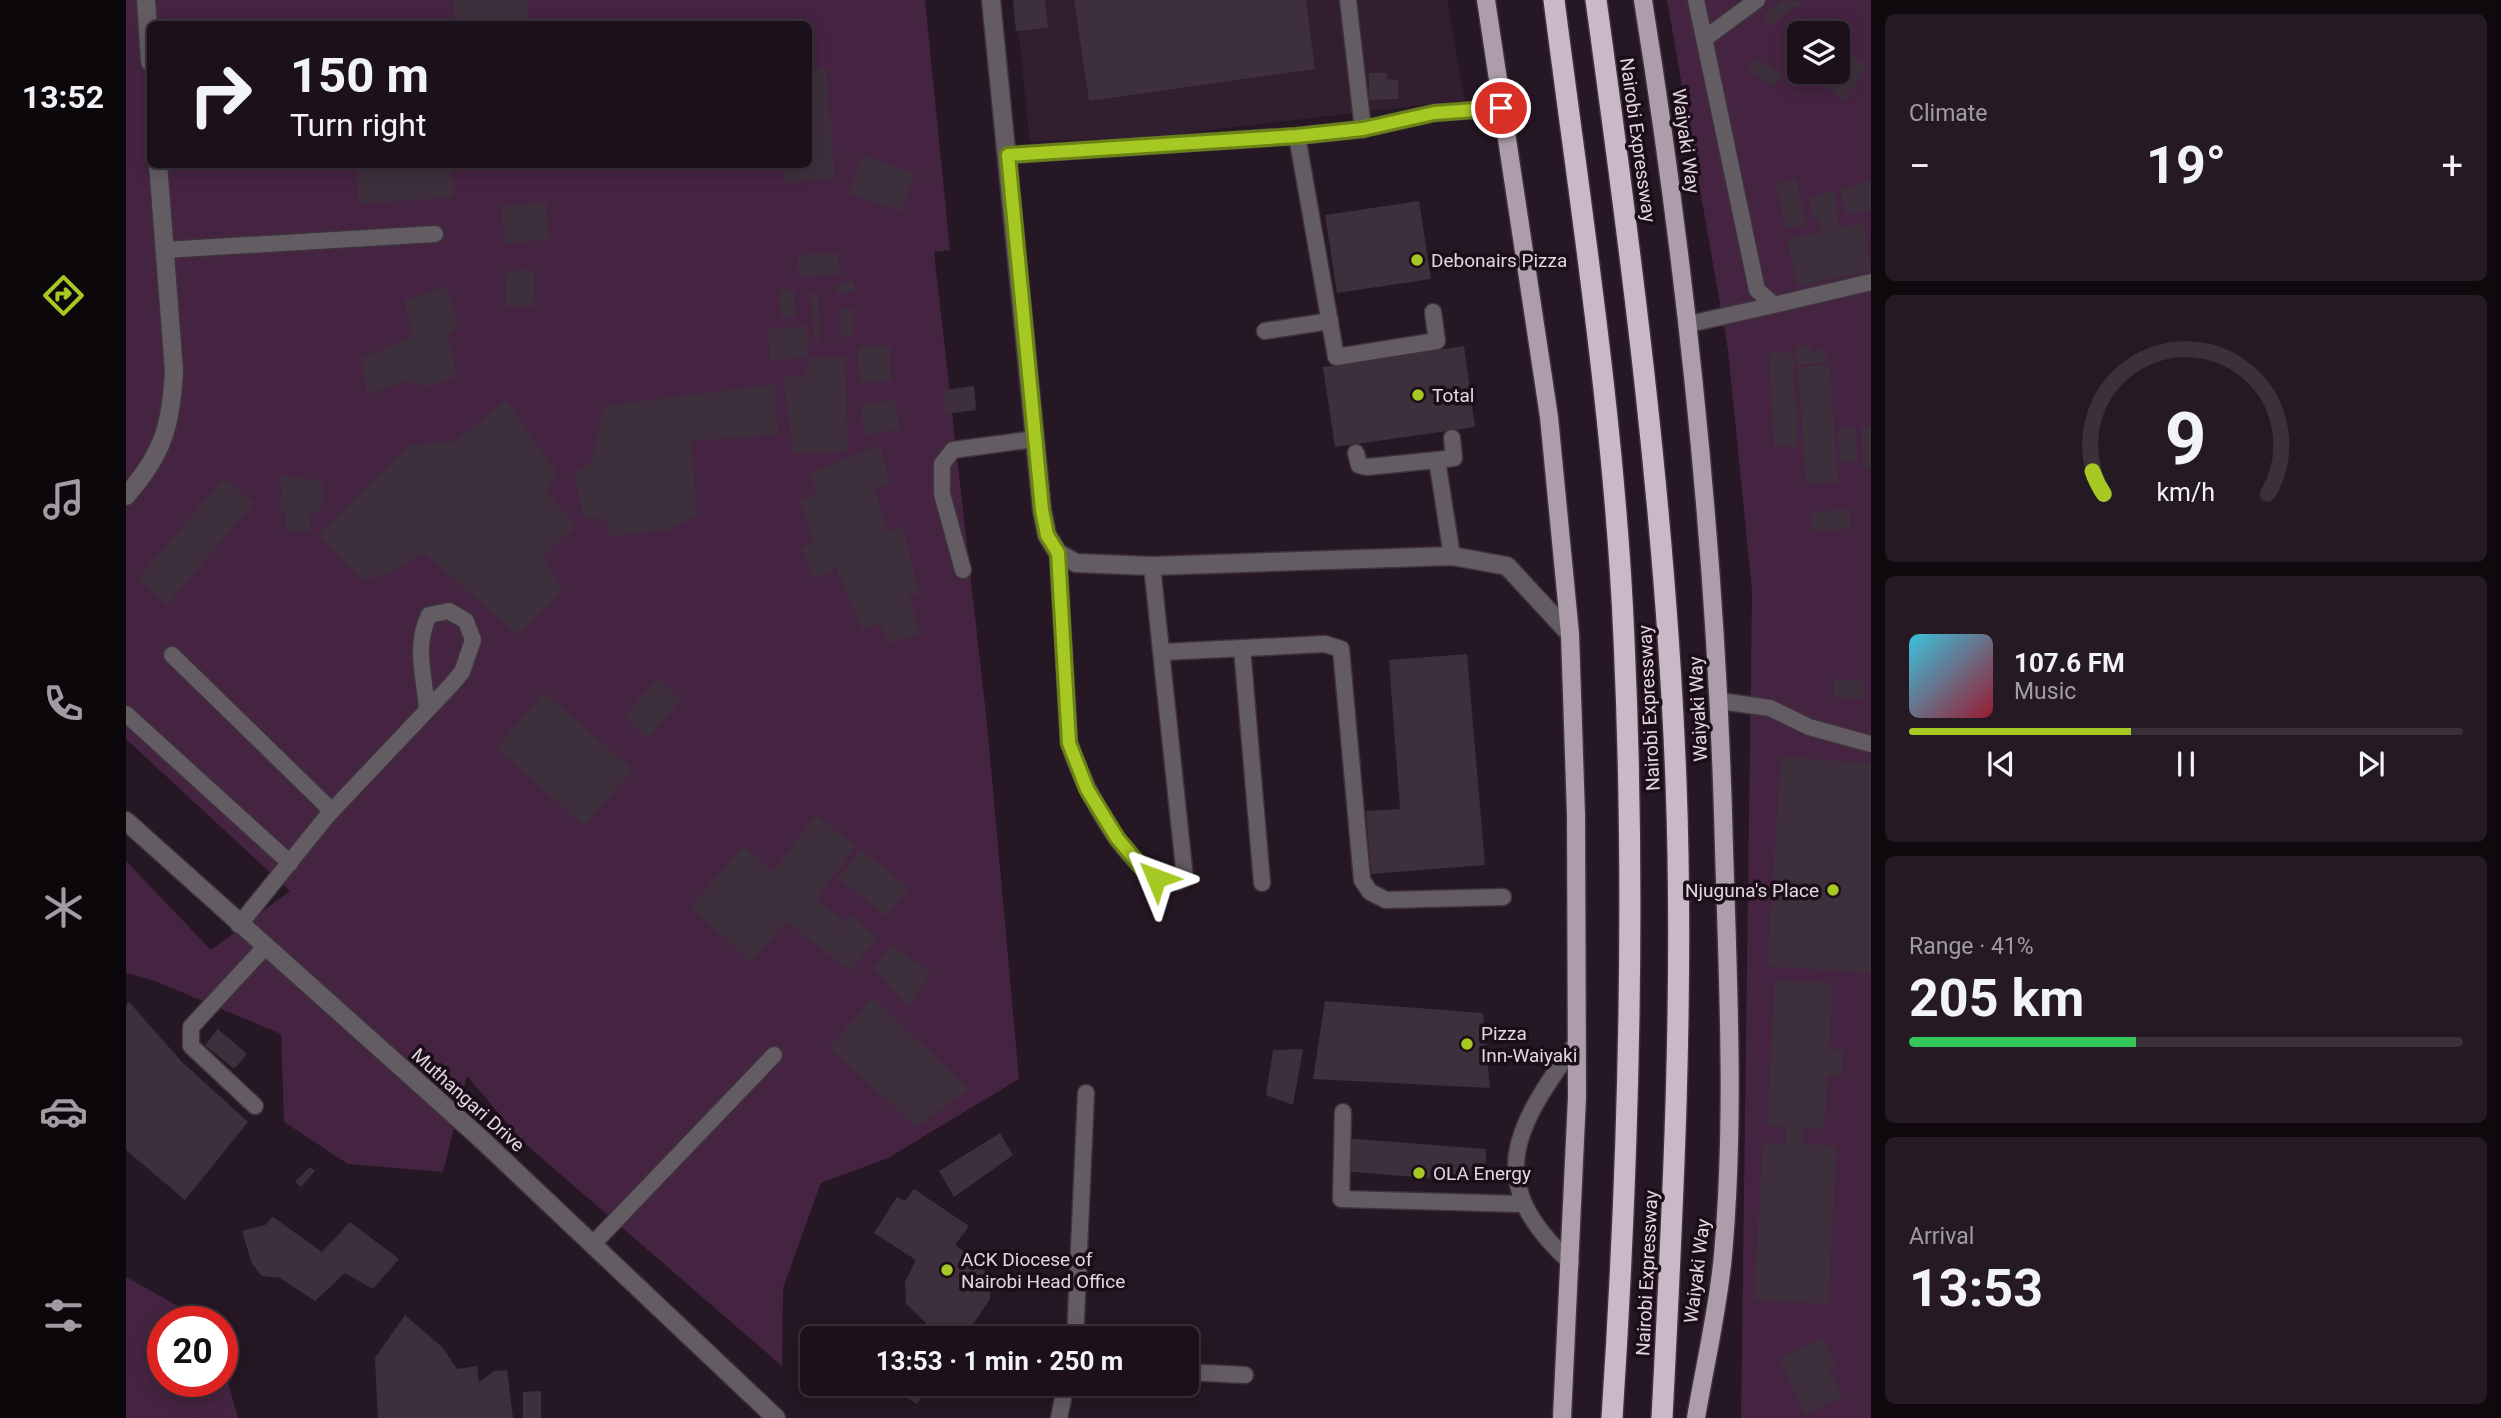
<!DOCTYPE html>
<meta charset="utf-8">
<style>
:root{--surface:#1c111a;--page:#251a23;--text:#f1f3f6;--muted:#a09da2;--line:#3a3139;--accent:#a5c823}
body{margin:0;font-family:Roboto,sans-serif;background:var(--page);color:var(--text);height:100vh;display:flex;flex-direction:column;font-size:26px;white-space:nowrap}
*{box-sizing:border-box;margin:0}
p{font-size:23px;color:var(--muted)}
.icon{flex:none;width:38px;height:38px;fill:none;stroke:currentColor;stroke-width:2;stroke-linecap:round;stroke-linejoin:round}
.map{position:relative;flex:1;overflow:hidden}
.panel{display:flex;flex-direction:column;gap:14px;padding:14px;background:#0f090e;width:630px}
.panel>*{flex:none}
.top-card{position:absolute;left:21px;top:21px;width:665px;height:147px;border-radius:10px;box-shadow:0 4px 18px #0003,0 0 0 2px var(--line);background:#1c111a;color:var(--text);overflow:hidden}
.buttons{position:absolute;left:1661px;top:21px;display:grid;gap:14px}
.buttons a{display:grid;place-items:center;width:63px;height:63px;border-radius:10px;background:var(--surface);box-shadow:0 4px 18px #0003,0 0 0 2px var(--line);font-size:35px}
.speed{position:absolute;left:21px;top:1306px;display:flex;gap:14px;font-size:35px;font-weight:700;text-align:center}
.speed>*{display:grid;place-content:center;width:91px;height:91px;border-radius:50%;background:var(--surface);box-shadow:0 4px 18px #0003,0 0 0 2px var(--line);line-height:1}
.speed .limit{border:10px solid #d22;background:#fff;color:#111}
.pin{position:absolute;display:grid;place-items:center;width:60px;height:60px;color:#fff;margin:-30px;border:4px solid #fff;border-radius:50%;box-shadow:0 2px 7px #0007}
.me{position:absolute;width:77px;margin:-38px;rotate:314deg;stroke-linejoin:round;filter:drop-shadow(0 0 5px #0008)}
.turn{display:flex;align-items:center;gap:24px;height:147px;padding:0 28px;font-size:32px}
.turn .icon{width:91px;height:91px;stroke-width:2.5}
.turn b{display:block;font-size:49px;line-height:60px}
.big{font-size:52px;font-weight:700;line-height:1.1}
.panel .tile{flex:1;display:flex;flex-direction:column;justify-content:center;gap:10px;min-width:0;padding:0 24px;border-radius:10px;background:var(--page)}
.panel .dial{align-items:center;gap:0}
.dial svg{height:182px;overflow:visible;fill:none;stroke:var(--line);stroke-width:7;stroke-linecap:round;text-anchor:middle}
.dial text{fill:var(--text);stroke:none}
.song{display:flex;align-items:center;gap:21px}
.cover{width:84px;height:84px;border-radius:10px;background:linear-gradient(135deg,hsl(190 70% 55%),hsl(350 70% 35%))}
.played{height:7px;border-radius:4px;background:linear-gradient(90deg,var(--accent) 40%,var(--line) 40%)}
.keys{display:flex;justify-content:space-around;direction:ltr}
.heat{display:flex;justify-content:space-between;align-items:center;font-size:38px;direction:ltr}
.charge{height:10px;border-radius:5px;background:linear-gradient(90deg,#34c759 41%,var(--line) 0)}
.trip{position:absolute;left:674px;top:1326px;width:399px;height:70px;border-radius:10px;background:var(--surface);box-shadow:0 4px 18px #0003,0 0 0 2px var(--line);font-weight:700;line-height:70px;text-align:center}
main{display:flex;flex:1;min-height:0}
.dock{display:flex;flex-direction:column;width:126px;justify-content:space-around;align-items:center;background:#0b070a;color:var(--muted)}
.dock .icon{width:49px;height:49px}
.dock .selected{color:var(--accent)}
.dock b{font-size:32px;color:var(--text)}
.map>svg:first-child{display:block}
.built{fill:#311e2e}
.green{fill:#452441;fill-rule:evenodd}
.building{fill:#3e2f3c}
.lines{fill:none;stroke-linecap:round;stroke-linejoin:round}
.lane-casing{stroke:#3f323d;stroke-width:19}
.street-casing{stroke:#3f323d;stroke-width:21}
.primary-casing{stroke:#3f323d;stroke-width:21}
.highway-casing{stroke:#3f323d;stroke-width:24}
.lane{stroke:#645c63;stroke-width:16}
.street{stroke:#645c63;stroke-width:18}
.primary{stroke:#ad9daa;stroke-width:18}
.highway{stroke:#cab7c7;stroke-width:21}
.route-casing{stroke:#6b8217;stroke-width:18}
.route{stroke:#a5c823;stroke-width:12}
.poi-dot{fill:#a5c823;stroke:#1b0e19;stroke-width:2.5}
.labels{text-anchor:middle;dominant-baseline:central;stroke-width:7;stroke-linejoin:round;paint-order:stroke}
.street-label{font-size:19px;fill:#e1d7df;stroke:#1b0e19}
.poi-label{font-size:19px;fill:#e1d7df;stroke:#1b0e19;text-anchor:start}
</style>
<main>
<nav class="dock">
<b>13:52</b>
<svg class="icon selected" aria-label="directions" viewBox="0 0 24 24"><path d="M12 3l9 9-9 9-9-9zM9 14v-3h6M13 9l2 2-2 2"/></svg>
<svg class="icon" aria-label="music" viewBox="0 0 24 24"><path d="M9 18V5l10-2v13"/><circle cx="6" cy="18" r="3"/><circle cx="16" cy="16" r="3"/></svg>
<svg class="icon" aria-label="phone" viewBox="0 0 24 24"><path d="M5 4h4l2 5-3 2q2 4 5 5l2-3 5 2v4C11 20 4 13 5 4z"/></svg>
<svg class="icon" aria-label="climate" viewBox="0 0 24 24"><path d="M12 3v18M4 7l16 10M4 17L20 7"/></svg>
<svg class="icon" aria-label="car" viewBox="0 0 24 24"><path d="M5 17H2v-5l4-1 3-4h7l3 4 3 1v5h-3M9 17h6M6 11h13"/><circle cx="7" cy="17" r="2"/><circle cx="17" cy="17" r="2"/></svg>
<svg class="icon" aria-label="filters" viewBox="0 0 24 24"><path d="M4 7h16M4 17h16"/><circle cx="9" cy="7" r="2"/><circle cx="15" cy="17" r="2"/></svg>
</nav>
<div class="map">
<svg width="1745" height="1418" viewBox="0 0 1745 1418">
<rect width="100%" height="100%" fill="#251723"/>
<polygon class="built" points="889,0 1321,0 1339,100 1026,137 904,142"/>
<g class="green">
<path d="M0 0H799L824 250 808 252 861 723 893 1079 762 1158 695 1183 657 1288 656 1366 396 1141 341 1076 317 1172 222 1164 158 1122 155 1034 29 981 0 973V861L85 950 164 891 0 739ZM24 24H682V164H24Z"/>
<path d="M1541 0H1745V1418H1615L1626 591 1602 350ZM1673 33H1712V72H1673Z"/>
<polygon points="0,1277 79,1321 37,1321 37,1381 96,1381 96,1361 112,1418 0,1418"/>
</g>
<g class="building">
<polygon points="327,0 402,0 403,24 328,24"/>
<polygon points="887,0 919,0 922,28 890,31"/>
<polygon points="948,0 1180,0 1189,69 963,101"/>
<polygon points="1657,0 1677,2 1644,26 1637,15"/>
<polygon points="1712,46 1742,67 1718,101 1681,73 1712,72"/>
<polygon points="1630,58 1657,74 1648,87 1622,71"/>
<polygon points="700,68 709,179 659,183 658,164 682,164 682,69"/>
<polygon points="1243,73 1261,73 1261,79 1272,80 1272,99 1243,100"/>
<polygon points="737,155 789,174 775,212 723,193"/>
<polygon points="230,164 326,164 328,197 233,204"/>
<polygon points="1670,179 1680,225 1660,229 1650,184"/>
<polygon points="1745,181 1745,210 1720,215 1714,189"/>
<polygon points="1709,191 1713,228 1737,222 1745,271 1671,286 1661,239 1695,232 1692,219 1687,220 1683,197"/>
<polygon points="1293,201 1305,279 1211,293 1199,215"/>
<polygon points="420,202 423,239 379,244 375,207"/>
<polygon points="712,253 714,274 673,277 672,255"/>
<polygon points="408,270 409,306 380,307 379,271"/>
<polygon points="727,281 729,291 712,294 710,285"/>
<polygon points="321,286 332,327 322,335 331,376 305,386 279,382 241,395 236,358 286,337 278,301"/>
<polygon points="653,290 668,290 670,316 655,317"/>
<polygon points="692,292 694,340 688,340 685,293"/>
<polygon points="714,308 727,309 726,337 713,337"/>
<polygon points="681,326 683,358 644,360 642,329"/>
<polygon points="1684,345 1684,351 1699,350 1700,363 1670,365 1669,346"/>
<polygon points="764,346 765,381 733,382 732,347"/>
<polygon points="1338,346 1349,427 1209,447 1197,367"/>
<polygon points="1667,352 1672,446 1648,447 1643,353"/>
<polygon points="719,357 722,452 667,453 657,376 679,377 684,358"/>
<polygon points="1704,365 1712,482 1680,484 1672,367"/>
<polygon points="649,384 652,435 565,441 571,515 543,530 484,536 480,521 457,516 448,473 465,462 478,406"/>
<polygon points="848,386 850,410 820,414 817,390"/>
<polygon points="380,400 431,473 420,491 450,526 417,557 437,591 392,635 298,553 261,574 236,580 192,535 283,445 330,441"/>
<polygon points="770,400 773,430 738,434 735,404"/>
<polygon points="1729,427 1731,461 1714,462 1712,428"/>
<polygon points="1735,427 1745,427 1745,468 1737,469"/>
<polygon points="754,445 764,483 749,488 761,532 777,526 793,594 783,594 793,634 764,643 753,624 736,629 710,568 689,579 674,547 688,543 674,501 691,492 684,473"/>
<polygon points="154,475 195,481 198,495 194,513 184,514 185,532 159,530 160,513 153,512 156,493"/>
<polygon points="98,478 128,503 41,605 12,579"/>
<polygon points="1724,509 1725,529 1686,531 1685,512"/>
<polygon points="1341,654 1359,865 1245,874 1240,811 1274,809 1263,660"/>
<polygon points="532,679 555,700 521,738 498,716"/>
<polygon points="1708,679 1738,681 1737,700 1707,697"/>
<polygon points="418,692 507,770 458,826 370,748"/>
<polygon points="1655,757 1745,763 1745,973 1641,966"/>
<polygon points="690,815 730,846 690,899 717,920 698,944 724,914 752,938 724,971 660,922 625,962 564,907 618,846 647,872"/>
<polygon points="735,849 783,888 760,916 712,878"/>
<polygon points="766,945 805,973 782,1007 748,968"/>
<polygon points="1649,980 1707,983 1703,1049 1717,1050 1716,1076 1702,1075 1698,1129 1678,1128 1677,1144 1711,1146 1702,1304 1628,1300 1637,1143 1659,1144 1660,1127 1641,1125"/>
<polygon points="747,998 843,1089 791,1127 703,1048"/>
<polygon points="1199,1001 1357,1013 1364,1088 1187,1079"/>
<polygon points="3,1002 56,1062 122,1122 59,1200 0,1150 0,1005"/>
<polygon points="92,1029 121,1054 108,1069 79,1045"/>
<polygon points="1177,1049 1167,1105 1140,1095 1147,1050"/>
<polygon points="874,1133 887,1155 828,1197 813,1171"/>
<polygon points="1217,1138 1360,1149 1360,1183 1215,1171"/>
<polygon points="184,1167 189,1171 175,1187 169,1182"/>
<polygon points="788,1189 843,1226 829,1245 850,1260 865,1279 864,1299 837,1339 789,1339 800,1323 780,1304 779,1282 790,1260 748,1233 771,1197 779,1201"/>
<polygon points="147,1217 196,1252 224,1222 273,1259 247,1289 219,1273 189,1301 154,1278 136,1276 126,1264 116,1231 139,1225"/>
<polygon points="279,1315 317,1348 331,1369 351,1366 353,1382 368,1371 381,1370 387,1418 252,1418 249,1358"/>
<polygon points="1697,1338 1709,1365 1703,1368 1717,1397 1679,1415 1654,1359"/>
<polygon points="759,1384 803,1384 791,1404"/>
<polygon points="415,1391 415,1418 397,1418 397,1392"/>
</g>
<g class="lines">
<defs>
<g id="lane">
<polyline points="1222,0 1237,129"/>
<polyline points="1570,0 1631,290 1648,305 1745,282"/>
<polyline points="1578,39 1631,0"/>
<polyline points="1171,136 1210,357 1311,341 1307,312"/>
<polyline points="882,155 1171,136 1237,129 1308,113 1375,108"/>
<polyline points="38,250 309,234"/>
<polyline points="1563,324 1648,305"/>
<polyline points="1139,331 1204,321"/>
<polyline points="1230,453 1233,465 1241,467 1311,460 1326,556"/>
<polyline points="1311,460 1328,458 1326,438"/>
<path d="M932 553 943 743C956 783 1002 883 1052 882L1059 878 1026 566"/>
<polyline points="837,570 816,494 816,464 827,450 909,439"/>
<polyline points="1116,648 1136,883"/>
<polyline points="1037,652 1199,644 1215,649 1236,880 1244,892 1260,900 1377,897"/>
<polyline points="46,655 206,811"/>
<polyline points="1594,701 1644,708 1683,727 1745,744"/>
<polyline points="0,714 164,863"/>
<path d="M113 925 202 815 325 685 336 672 347 640 340 621 323 611 303 615C288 646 298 674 301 708"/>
<polyline points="129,1106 65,1046 65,1027 139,947"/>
<polyline points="1217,1112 1215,1199 1396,1204"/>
<polyline points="467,1244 648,1055"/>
<path d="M1445 1263C1355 1181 1389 1128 1450 1043"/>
<polyline points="949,1339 960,1093"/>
<polyline points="1060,1372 1119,1375"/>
<polyline points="933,1418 940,1384"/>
</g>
<g id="street">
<polyline points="20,0 24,62"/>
<polyline points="865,0 916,510 921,535 932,553 950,563 1026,566 1326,556 1381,566 1444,634"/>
<path d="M0 496C37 454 45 426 48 371L32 164"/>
<polyline points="0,821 353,1137 650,1418"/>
</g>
<g id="primary">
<polyline points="1360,0 1423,417 1444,634 1450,815 1451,1097 1436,1418"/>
<path d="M1517 0C1562 281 1591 563 1598 848 1602 984 1609 1119 1597 1255 1592 1310 1579 1364 1570 1418"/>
</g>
<g id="highway">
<path d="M1428 0C1455 212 1489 425 1498 639 1510 899 1503 1159 1486 1418"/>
<path d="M1470 0C1506 260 1540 520 1550 782 1558 994 1547 1206 1536 1418"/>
</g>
</defs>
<use href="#lane" class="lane-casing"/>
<use href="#street" class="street-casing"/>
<use href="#primary" class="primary-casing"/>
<use href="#highway" class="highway-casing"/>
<use href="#lane" class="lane"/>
<use href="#street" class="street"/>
<use href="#primary" class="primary"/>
<use href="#highway" class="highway"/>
</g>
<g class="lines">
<defs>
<polyline id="route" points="1030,878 1016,868 991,838 961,789 943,743 932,553 921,535 916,510 882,155 1171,136 1237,129 1308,113 1375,108"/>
</defs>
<use href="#route" class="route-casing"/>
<use href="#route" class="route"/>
</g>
<g class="poi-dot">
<circle cx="1291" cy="260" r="7"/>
<circle cx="1292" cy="395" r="7"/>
<circle cx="1707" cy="890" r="7"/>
<circle cx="1341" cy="1044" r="7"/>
<circle cx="1293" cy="1173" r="7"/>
<circle cx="821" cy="1270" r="7"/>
</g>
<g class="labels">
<g class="street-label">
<text transform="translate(1512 140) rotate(82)">Nairobi Expressway</text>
<text transform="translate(1560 141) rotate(82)">Waiyaki Way</text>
<text transform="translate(1523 708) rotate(-93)">Nairobi Expressway</text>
<text transform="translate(1572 709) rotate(-93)">Waiyaki Way</text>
<text transform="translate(342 1100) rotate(42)">Muthangari Drive</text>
<text transform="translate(1571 1271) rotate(-83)">Waiyaki Way</text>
<text transform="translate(1521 1273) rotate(-87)">Nairobi Expressway</text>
</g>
<g class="poi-label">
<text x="1305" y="260">Debonairs Pizza</text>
<text x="1306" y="395">Total</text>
<text x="1693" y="890" text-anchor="end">Njuguna's Place</text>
<text x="1355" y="1033">Pizza<tspan x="1355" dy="22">Inn-Waiyaki</tspan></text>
<text x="1307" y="1173">OLA Energy</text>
<text x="835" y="1259">ACK Diocese of<tspan x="835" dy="22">Nairobi Head Office</tspan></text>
</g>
</g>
</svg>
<div class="buttons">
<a><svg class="icon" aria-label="layers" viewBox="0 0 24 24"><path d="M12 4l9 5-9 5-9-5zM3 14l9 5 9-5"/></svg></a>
</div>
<div class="speed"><div class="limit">20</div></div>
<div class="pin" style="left:1375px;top:108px;background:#d93025"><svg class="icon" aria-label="arrive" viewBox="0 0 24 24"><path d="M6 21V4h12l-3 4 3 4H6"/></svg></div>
<svg class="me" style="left:1030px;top:878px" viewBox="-20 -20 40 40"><path d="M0-17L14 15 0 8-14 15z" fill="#a5c823" stroke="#fff" stroke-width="4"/></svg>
<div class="trip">13:53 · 1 min · 250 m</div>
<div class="top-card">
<div class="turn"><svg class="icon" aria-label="right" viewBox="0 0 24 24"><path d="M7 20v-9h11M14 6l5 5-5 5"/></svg><div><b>150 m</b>Turn right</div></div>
</div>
</div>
<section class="panel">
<div class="tile"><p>Climate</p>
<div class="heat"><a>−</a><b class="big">19°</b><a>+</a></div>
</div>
<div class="tile dial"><svg viewBox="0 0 100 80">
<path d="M14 69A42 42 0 1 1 86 69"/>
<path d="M14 69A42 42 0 0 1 9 59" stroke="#a5c823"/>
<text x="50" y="56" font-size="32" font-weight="700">9</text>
<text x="50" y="72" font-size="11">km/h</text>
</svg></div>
<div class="tile">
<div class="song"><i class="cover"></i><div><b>107.6 FM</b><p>Music</p></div></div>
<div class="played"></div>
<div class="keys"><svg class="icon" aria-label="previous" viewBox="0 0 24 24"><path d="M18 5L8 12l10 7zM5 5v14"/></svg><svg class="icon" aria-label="pause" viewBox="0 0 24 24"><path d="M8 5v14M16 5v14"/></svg><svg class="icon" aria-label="next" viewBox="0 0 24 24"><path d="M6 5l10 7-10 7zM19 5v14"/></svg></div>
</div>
<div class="tile"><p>Range · 41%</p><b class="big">205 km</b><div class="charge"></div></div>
<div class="tile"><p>Arrival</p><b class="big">13:53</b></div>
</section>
</main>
